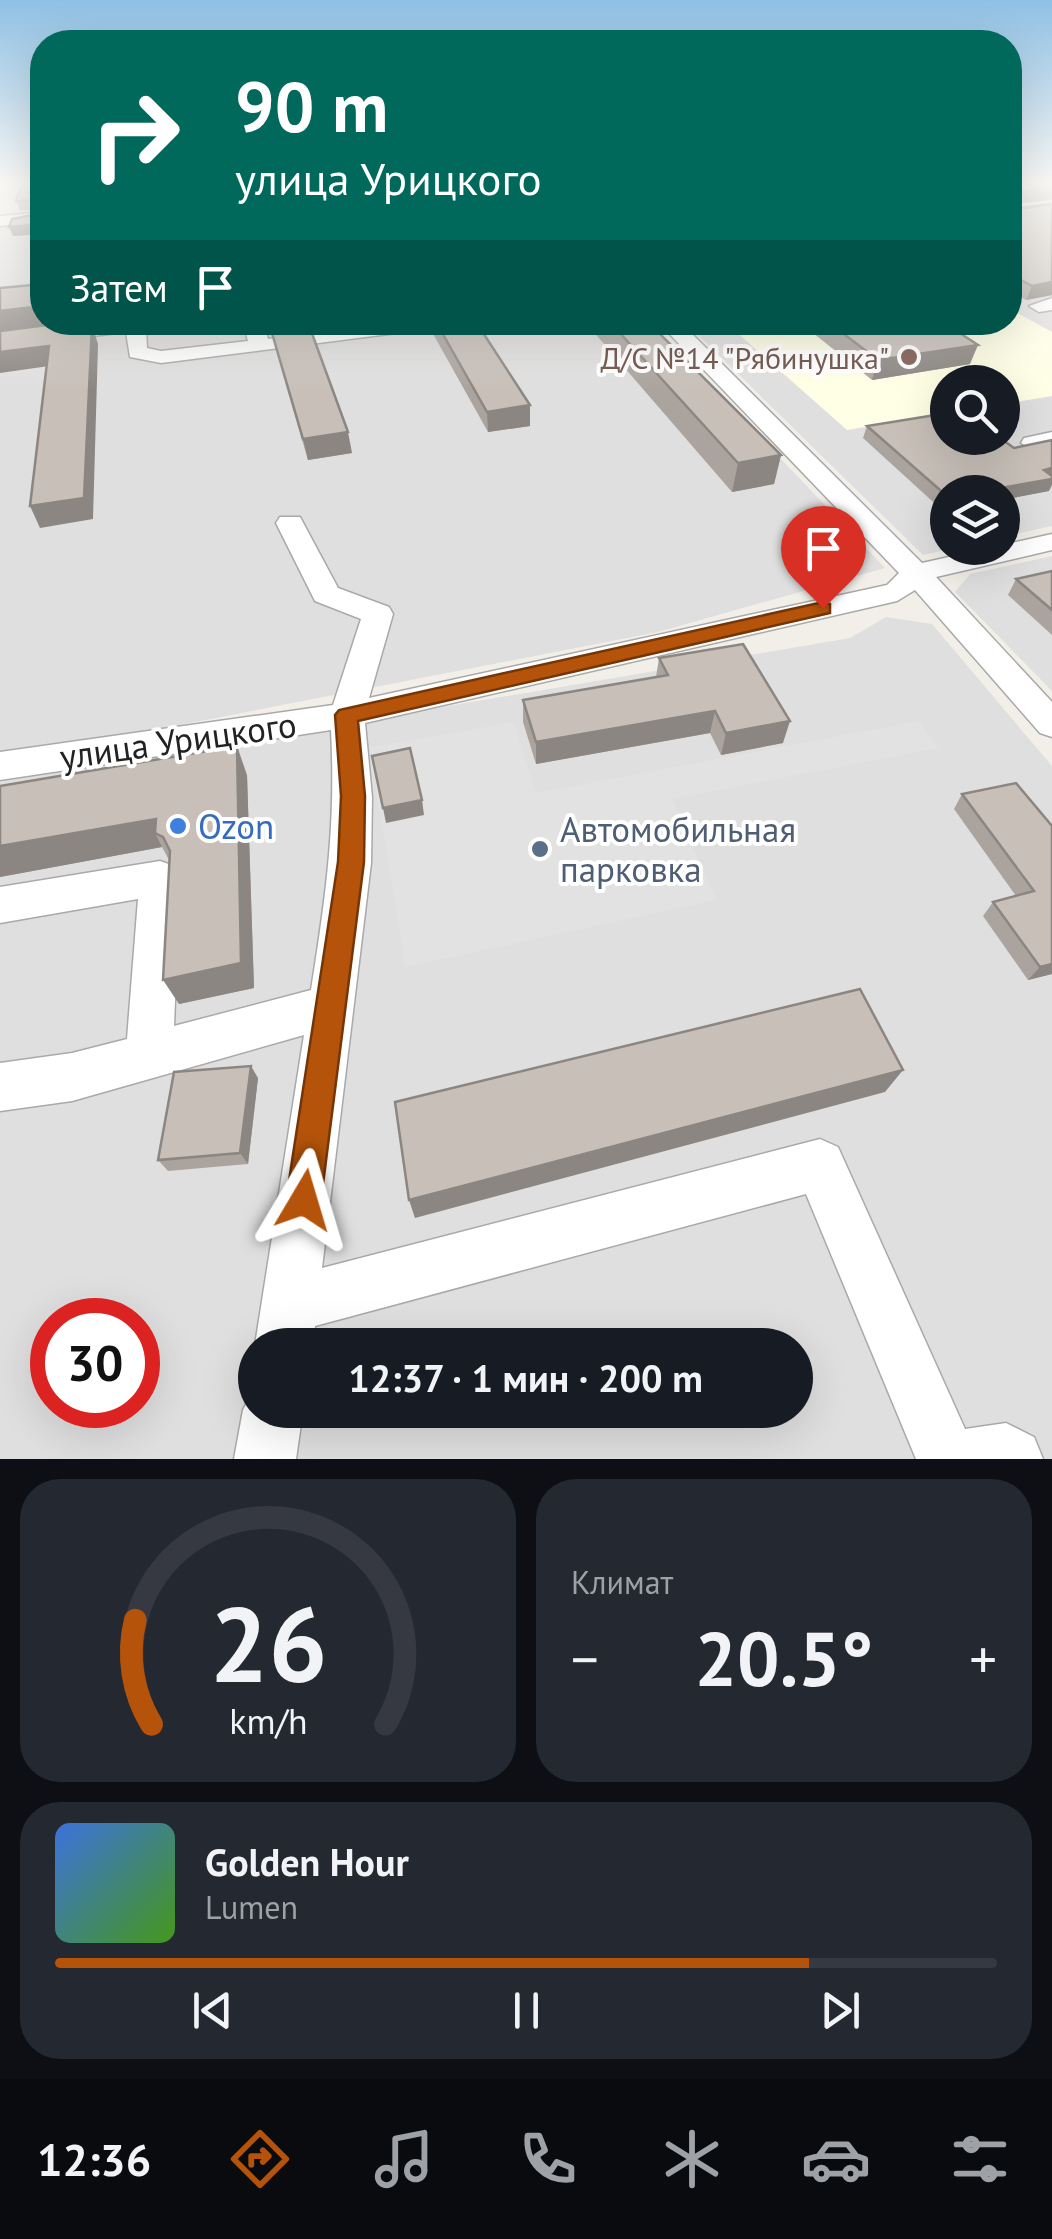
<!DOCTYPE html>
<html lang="ru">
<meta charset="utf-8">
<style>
:root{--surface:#171b24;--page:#242831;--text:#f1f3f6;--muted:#9ea1a6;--line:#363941;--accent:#b45309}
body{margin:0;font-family:"PT Sans",sans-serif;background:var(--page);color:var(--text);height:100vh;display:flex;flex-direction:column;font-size:38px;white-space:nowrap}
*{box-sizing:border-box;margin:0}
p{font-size:32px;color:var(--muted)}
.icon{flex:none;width:55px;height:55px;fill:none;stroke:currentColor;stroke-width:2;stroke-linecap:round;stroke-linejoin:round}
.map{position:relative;height:1459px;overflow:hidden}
.drawer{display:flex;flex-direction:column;gap:20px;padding:20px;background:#0d0f14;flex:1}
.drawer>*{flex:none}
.hud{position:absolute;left:30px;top:30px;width:992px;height:305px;border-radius:40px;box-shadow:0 10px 40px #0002;background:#00695c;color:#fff;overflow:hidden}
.buttons{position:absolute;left:930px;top:365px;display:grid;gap:20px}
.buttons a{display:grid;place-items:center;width:90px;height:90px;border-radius:50%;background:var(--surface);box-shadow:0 10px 40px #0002;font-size:50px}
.speed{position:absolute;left:30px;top:1298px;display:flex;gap:20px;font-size:50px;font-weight:700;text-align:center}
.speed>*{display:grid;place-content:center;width:130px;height:130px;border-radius:50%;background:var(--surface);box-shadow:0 10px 40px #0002;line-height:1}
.speed .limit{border:15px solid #d22;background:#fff;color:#111}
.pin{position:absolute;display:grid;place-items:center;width:85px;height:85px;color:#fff;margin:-102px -42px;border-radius:50% 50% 50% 0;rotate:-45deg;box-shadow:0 0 10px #0007}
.pin .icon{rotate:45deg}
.me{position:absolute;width:110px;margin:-55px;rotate:7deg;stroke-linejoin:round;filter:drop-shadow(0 0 8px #0008)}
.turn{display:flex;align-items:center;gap:35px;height:210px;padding:0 40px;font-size:45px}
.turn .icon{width:130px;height:130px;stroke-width:2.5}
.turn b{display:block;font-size:70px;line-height:85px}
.then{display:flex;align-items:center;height:95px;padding:0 40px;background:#0003;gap:20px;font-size:38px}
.big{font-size:75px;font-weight:700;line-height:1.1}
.drawer .tile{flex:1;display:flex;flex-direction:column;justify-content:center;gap:15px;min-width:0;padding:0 35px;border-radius:40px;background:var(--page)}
.drawer .dial{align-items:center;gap:0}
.dial svg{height:260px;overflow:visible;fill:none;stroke:var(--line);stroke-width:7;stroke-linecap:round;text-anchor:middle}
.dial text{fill:var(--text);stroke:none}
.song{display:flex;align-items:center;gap:30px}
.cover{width:120px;height:120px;border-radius:15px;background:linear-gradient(135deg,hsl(220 70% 55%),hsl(100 70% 35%))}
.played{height:10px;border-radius:5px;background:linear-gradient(90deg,var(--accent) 80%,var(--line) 80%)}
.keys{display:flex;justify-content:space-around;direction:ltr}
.heat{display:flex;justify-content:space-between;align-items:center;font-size:55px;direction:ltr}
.drawer .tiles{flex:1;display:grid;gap:20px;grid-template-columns:1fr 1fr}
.tile:last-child{grid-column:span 2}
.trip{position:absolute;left:238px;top:1328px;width:575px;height:100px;border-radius:50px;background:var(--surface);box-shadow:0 10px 40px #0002;font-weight:700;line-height:100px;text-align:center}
.dock{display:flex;height:160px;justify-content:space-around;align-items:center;background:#090b0e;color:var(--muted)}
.dock .icon{width:70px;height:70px}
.dock .active{color:var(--accent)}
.dock b{font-size:45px;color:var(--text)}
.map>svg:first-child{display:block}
.residential{fill:#e0dfdf;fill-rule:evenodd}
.education{fill:#ffffe5}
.parking{fill:#e2e2e2}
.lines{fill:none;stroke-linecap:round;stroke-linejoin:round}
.minor-casing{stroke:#a9a9a9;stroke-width:3}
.minor{fill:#fff;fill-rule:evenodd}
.wall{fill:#aba49e}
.shaded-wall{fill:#8b8681}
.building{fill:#c7bfb8;stroke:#8b8681;stroke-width:2.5}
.route{fill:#b45309;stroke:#753606;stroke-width:2.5}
.education-dot{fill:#8d6e63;stroke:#fff;stroke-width:4}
.shop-dot{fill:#3f7fe0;stroke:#fff;stroke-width:4}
.service-dot{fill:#5c6f8a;stroke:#fff;stroke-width:4}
.labels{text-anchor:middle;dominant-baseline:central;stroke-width:8;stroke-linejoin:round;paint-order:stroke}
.far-education-label{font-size:30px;fill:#785e54;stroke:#fff;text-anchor:end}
.street-label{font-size:35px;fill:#222;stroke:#fff}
.shop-label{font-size:35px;fill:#366cbe;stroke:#fff;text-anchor:start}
.service-label{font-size:35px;fill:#4e5e75;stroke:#fff;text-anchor:start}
</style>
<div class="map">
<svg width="1052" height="1459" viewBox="0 0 1052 1459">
<rect width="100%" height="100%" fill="#f2efe9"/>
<g class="residential">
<path d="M1052 213V526L1003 537 1002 492H948V548H955L923 555 686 323 1010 322V219ZM948 382H1002V438H948Z"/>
<polygon points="42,222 42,322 99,323 0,334 0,226"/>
<polygon points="209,322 651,323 885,568 658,632 82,744 0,755 0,348"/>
<polygon points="1052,556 1052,691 955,592 970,574"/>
<path d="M886 617 932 624 1052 766V1459H0V782L850 638ZM52 1320H138V1405H52ZM255 1345H795V1410H255Z"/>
</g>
<polygon class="education" points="1010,309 1052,332 1052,396 1003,404 1002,382 948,382 947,413 847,430 726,323 1010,322"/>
<polygon class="parking" points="919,721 939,748 672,799 716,900 405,967 370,747 514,722 536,793"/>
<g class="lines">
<defs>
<g id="minor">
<polygon points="42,212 42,222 0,226 0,216"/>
<polygon points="1052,298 1052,310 1039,312 1029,306"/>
<polygon points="102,322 166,322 146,329 147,348 161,351 248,341 243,322 263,322 268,339 388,322 446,322 436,328 161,363 130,357 126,332 0,347 0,335"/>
<path d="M658 322H680L922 563 1052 534V550L936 577 1052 702V737L1040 733 915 590 897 601 365 723 372 797 371 863 322 1268 820 1139 838 1147 965 1429 1006 1423 1034 1437 1043 1459H916L806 1194 315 1326 313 1345H255L304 1035 72 1101 0 1111V1063L72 1053 127 1039 138 899 0 923V887L160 861 174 866 180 878 174 1026 311 990C326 896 336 825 331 730L0 780V752L333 705 361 619 315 601 276 523 280 517H300L338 588 389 607 393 614 369 698 887 585 899 573Z"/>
<polygon points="1052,432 1052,446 1033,450 1021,443 1024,438"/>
<polygon points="255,1387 255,1410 303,1410 296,1459 234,1459 243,1410"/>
</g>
</defs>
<use href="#minor" class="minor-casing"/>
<use href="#minor" class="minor"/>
</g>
<g class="wall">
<polygon points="42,185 42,234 13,236 42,213 42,209 20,210 16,201"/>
<polygon points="1010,185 1052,185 1052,200 1013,204 1015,209 1052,204 1052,295 1026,300 1010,291"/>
<polygon points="268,322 358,322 310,329 352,453 308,460"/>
<polygon points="431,322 436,322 530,426 488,432 432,332"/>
<polygon points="585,322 648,322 781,455 774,484 732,492"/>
<polygon points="803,322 943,322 970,364 872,380 803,325"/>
<polygon points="867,426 1014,448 1049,491 1002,500 1002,492 948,492 948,510 943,511 863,438"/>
<polygon points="1052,571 1052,635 1008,595 1016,579"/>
<polygon points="659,658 783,743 721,755 710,733 536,764 523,722 523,700 656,677"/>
<polygon points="247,775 254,988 179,1004 169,860 162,847 0,877 0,786"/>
<polygon points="1016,783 1052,974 1028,980 983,916 993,902 1016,896 954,809 962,794"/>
<polygon points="258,1078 248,1164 168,1171 158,1160"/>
</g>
<g class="shaded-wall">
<polygon points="1052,188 1052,199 1010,204 1010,198 1014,192"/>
<polygon points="42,224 42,234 13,236 9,227"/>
<polygon points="1052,282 1052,295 1026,300 1032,286"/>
<polygon points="42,306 42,322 68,322 0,331 0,311"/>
<polygon points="268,322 358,322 271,335"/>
<polygon points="549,322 585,322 549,327"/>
<polygon points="92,325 98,344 93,519 40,528 30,506"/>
<polygon points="978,345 970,364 872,380 878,360"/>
<polygon points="49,346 56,365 0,373 0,352"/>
<polygon points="530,405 530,426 488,432 487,412"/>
<polygon points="348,432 352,453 308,460 303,439"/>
<polygon points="781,455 774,484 732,492 738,463"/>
<polygon points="1052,468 1052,485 1049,491 1002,500 1002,492 978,492"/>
<polygon points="715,711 710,733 536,764 536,742"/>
<polygon points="790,721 783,743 721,755 726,733"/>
<polygon points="237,746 247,775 254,988 179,1004 163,980"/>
<polygon points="422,800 424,815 386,823 383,808"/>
<polygon points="156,819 155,833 162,847 0,877 0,846"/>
<polygon points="1052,964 1052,974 1028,980 1040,967"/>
<polygon points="251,1066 258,1078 248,1164 240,1153"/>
<polygon points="903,1070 885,1092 415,1218 409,1200"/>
</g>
<g class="building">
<polygon points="21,185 42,185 42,224 9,227 12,219 42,213 41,200 16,201"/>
<polygon points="1010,185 1052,185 1052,188 1014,192 1011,196 1015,209 1052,204 1052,282 1032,286 1010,274"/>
<polygon points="42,284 42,306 0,311 0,288"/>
<polygon points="71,322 90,322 92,325 84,498 30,506 49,346 0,352 0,331"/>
<polygon points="436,322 476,322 530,405 487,412"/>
<polygon points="610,322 648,322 781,455 738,463"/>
<polygon points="828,322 943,322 978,345 878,360"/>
<polygon points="310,328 348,432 303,439 272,333"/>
<polygon points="948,413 948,438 1000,438 1014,448 1052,440 1052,468 1044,470 1052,476 1052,479 978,492 948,492 948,497 867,426"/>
<polygon points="1052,571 1052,610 1016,579"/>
<polygon points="743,644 790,721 726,733 715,711 536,742 523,700 668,675 659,658"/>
<polygon points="237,746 241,963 163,980 170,851 163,837 155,833 156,819 0,846 0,786"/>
<polygon points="410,748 422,800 383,808 372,756"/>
<polygon points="1016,783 1052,826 1052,964 1040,967 993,902 1034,891 962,794"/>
<polygon points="860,989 903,1070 409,1200 395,1102"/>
<polygon points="251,1066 240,1153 158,1160 174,1072"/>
</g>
<linearGradient id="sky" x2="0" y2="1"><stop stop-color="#8fc0e4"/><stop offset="0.47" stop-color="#f9f8f5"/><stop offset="1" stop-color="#f9f8f5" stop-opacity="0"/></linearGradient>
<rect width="1052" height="390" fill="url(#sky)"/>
<polygon class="route" points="823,602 830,604 830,613 358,721 365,796 364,862 321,1200 316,1212 304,1217 291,1212 286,1200 338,862 341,796 335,715 339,710"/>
<circle class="education-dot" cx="909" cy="357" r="10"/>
<circle class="shop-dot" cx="178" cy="826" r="10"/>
<circle class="service-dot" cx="540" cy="849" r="10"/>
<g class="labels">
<g class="far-education-label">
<text x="889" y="357">Д/С №14 "Рябинушка"</text>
</g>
<g class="street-label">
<text transform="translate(178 740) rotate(-8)">улица Урицкого</text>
</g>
<g class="shop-label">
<text x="198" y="826">Ozon</text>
</g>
<g class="service-label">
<text x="560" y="829">Автомобильная<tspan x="560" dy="40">парковка</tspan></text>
</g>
</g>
</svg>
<div class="buttons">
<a><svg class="icon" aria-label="search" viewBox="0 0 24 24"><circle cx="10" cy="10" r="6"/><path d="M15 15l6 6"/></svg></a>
<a><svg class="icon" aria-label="layers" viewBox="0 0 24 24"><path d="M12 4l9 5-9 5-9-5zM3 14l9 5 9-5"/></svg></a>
</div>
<div class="speed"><div class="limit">30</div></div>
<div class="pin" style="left:823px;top:608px;background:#d93025"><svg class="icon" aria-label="arrive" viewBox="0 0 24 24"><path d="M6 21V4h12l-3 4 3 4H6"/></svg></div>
<svg class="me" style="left:304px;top:1200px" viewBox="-20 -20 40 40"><path d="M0-17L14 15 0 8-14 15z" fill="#b45309" stroke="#fff" stroke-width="4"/></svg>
<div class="trip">12:37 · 1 мин · 200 m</div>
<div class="hud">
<div class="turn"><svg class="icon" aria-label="right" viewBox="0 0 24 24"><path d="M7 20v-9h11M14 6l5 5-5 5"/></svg><div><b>90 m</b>улица Урицкого</div></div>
<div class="then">Затем<svg class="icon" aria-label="arrive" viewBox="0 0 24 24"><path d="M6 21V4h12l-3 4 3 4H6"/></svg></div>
</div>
</div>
<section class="drawer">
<div class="tiles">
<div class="tile dial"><svg viewBox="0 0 100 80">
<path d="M14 69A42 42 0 1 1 86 69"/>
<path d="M14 69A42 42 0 0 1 9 37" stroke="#b45309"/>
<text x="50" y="56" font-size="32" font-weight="700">26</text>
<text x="50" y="72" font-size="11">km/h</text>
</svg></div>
<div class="tile"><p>Климат</p>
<div class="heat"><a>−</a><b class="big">20.5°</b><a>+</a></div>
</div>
<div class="tile">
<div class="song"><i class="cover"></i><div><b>Golden Hour</b><p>Lumen</p></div></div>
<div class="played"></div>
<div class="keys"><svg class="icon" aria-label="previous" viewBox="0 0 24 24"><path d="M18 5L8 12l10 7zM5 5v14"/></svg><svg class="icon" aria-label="pause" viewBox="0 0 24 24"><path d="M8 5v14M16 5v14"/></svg><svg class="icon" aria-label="next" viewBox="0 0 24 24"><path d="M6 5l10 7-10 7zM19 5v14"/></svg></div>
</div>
</div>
</section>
<nav class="dock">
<b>12:36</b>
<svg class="icon active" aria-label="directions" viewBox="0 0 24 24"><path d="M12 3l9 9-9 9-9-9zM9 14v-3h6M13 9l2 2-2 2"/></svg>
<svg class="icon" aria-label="music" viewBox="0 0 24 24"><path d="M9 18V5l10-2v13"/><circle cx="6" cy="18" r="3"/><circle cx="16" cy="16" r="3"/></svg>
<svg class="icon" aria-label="phone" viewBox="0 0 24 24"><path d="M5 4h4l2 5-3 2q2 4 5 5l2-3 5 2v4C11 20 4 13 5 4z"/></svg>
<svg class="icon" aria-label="climate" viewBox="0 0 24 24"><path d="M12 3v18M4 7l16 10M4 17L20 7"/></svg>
<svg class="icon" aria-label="car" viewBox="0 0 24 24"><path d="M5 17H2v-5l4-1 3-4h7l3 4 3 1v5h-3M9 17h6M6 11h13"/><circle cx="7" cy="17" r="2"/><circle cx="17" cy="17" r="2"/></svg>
<svg class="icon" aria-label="filters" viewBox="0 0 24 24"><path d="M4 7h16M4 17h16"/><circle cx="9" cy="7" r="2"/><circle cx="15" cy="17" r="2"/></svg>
</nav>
